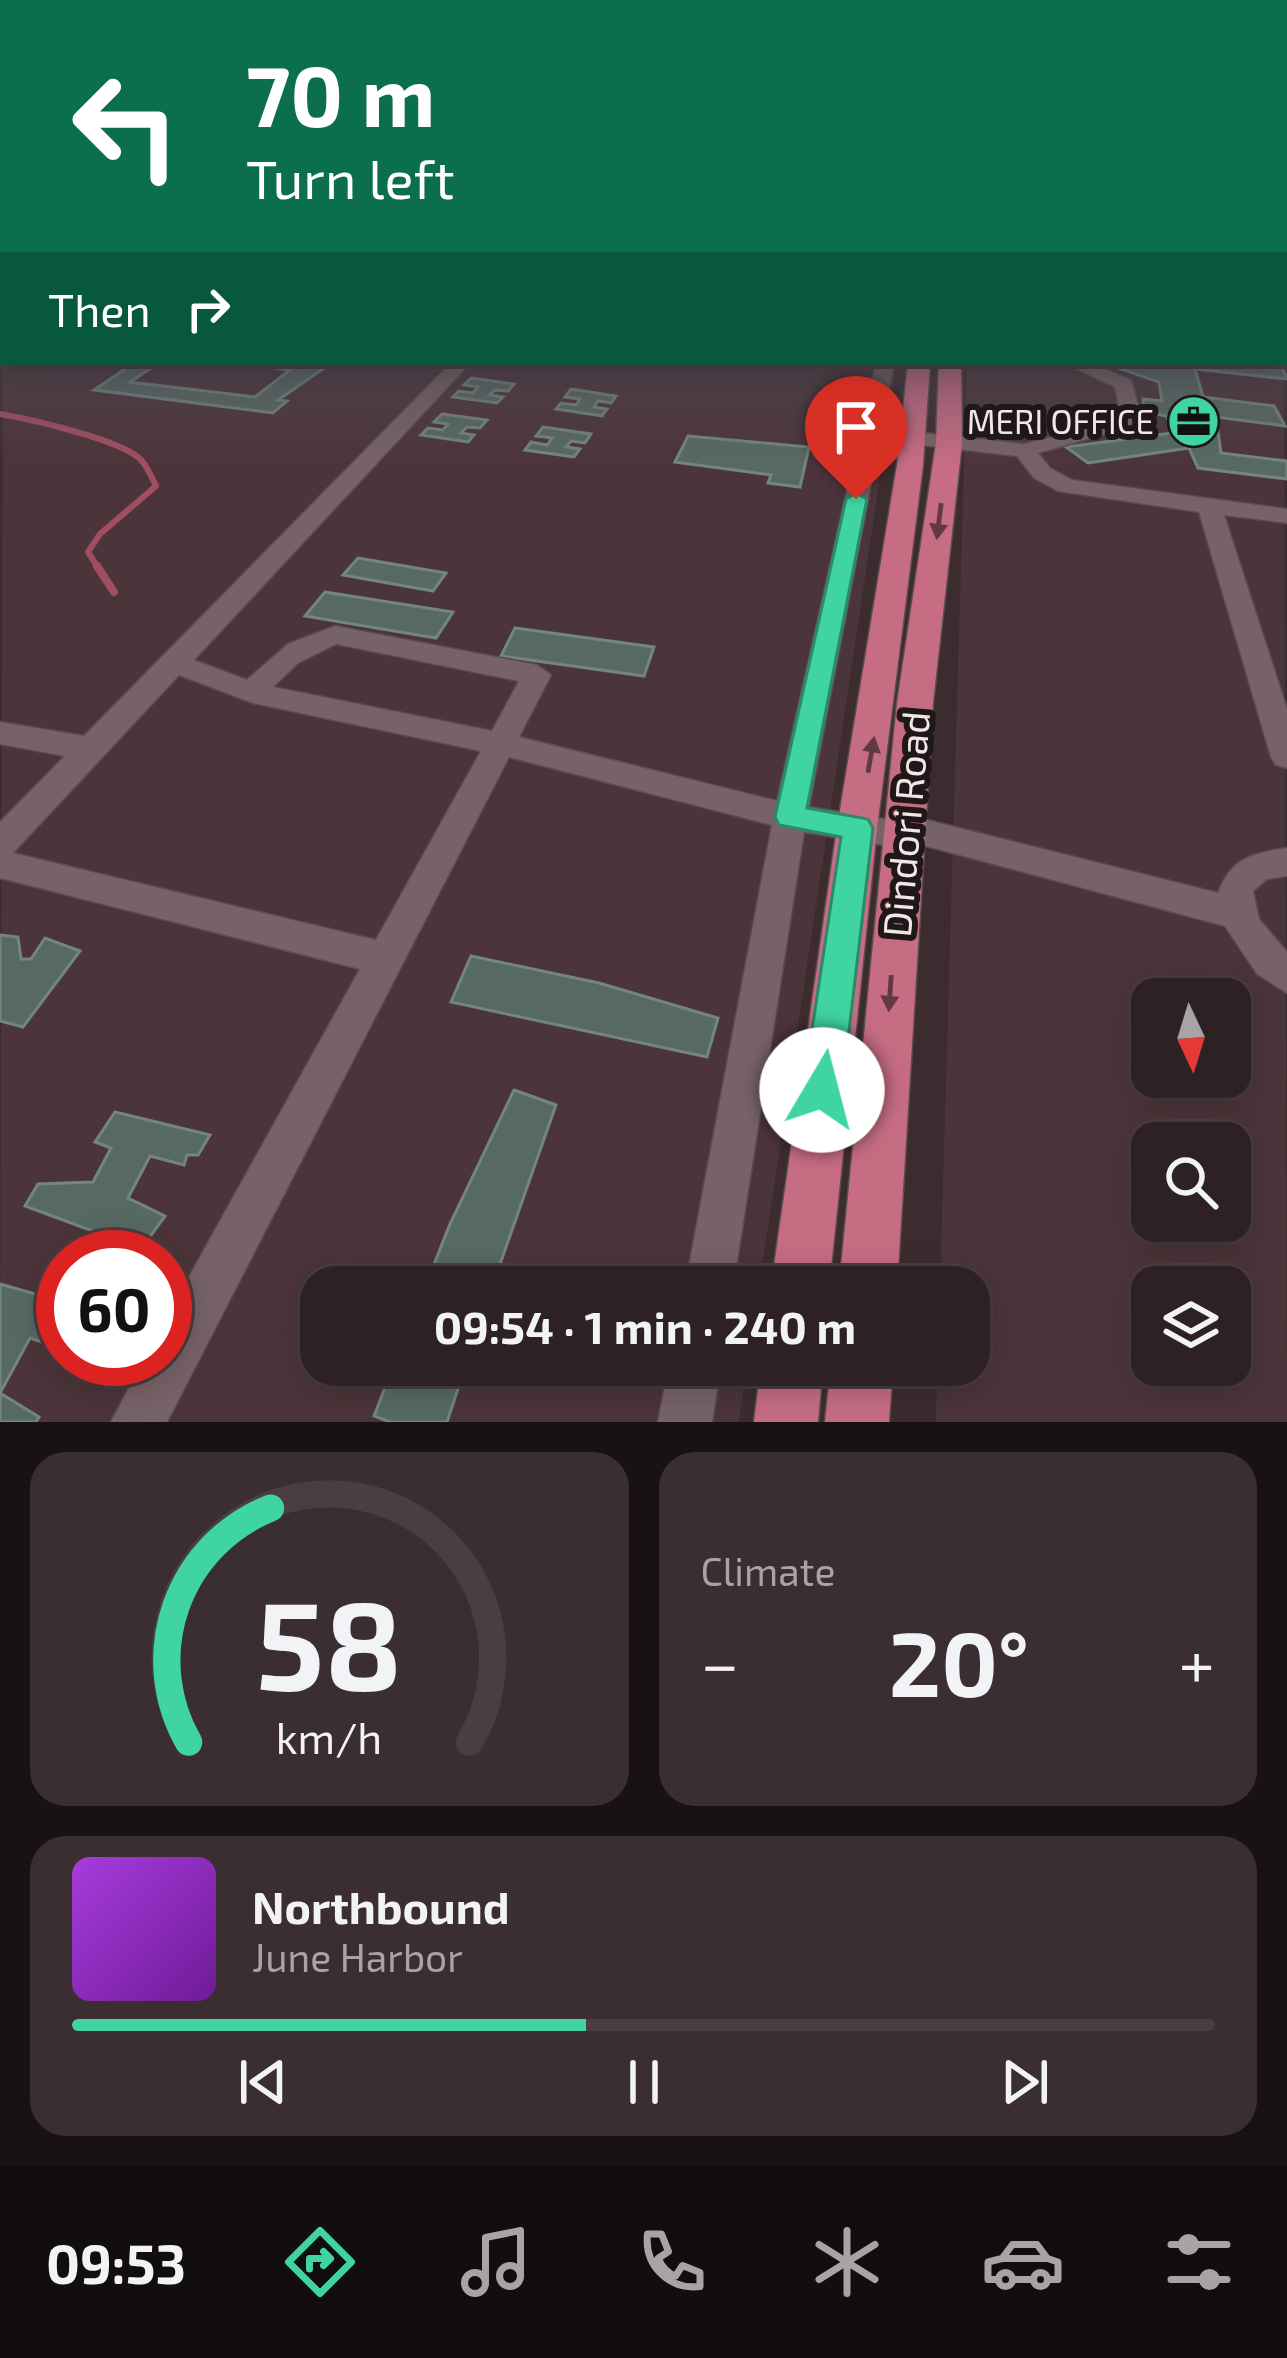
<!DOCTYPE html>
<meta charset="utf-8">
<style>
:root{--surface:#2e2123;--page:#3a2e30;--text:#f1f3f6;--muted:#a7a3a6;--line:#493e41;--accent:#40d4a2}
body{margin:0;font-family:"Exo 2",sans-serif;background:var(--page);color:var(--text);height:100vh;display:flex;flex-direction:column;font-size:45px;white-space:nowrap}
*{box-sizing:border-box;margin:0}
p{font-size:39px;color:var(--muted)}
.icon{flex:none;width:66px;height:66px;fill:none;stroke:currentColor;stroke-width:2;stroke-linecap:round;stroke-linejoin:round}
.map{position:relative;height:1422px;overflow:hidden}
.panel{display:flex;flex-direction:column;gap:30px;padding:30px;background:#191213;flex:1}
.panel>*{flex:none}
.hud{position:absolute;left:0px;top:0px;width:1287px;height:366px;box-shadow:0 6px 30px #0003,0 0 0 3px var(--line);background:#0b6e4f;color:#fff;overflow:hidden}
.needle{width:78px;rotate:176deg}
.fabs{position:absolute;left:1131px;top:978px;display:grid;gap:24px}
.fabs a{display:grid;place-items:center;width:120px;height:120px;border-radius:24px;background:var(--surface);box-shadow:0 6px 30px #0003,0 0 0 3px var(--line);font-size:60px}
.speed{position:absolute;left:36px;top:1230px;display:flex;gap:24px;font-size:60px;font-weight:700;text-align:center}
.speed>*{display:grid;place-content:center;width:156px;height:156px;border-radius:50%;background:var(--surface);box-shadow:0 6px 30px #0003,0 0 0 3px var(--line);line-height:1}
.speed .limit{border:18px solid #d22;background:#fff;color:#111}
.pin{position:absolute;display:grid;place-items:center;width:102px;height:102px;color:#fff;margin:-123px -51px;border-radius:50% 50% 50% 0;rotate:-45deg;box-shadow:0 0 12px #0007}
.pin .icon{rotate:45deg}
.me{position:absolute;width:132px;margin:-66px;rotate:8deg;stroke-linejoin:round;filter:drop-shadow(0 0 9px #0008)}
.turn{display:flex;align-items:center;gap:42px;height:252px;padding:0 48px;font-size:54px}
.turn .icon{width:156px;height:156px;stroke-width:2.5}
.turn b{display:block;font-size:84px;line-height:102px}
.then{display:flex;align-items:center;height:114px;padding:0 48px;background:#0003;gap:24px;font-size:45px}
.big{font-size:90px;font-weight:700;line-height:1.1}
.panel .tile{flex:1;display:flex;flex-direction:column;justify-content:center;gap:18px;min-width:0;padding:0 42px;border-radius:36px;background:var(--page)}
.panel .dial{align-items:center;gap:0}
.dial svg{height:312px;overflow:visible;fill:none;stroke:var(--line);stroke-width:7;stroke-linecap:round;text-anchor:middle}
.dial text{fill:var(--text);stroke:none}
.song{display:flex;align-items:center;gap:36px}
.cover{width:144px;height:144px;border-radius:18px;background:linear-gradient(135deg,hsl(280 70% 55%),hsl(280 70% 35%))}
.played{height:12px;border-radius:6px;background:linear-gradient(90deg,var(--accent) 45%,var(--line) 45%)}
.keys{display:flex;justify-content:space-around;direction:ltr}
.heat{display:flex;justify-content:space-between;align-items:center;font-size:66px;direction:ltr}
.panel .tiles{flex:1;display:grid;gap:30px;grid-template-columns:1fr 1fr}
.tile:last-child{grid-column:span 2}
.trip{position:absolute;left:300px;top:1266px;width:690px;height:120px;border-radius:36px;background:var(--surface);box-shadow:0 6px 30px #0003,0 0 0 3px var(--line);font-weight:700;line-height:120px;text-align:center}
.menu{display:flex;height:192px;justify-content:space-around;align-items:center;background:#120d0e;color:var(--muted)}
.menu .icon{width:84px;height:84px}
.menu .on{color:var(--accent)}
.menu b{font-size:54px;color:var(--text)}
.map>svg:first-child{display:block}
.built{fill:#4c353a;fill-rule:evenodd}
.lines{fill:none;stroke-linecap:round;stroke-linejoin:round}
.stream-far2{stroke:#a14e62;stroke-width:4.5}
.stream-far1{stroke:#a14e62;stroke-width:6}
.stream{stroke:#a14e62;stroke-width:8}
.building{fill:#576a62;stroke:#73867d;stroke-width:3}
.minor-casing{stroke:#5a4b4d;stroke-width:3}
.major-casing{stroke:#5a4b4d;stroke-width:3}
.minor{fill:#776367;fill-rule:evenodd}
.major{fill:#c66c83;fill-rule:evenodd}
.oneway{fill:#623943}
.route{fill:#40d4a2;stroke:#2a8a69;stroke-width:3}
.labels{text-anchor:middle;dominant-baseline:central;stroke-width:12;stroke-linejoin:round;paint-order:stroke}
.far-poi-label{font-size:33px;fill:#f2e6e8;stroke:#1f1718;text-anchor:end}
.street-label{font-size:39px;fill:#f2e6e8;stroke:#1f1718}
</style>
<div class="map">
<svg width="1287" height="1422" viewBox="0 0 1287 1422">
<rect width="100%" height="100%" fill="#3d2c2f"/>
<g class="built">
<path d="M1284 280 1287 1422H936L937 1365H969V1287H940L967 363H1284ZM1152 999H1230V1077H1152ZM1152 1143H1230V1221H1152ZM1152 1287H1230V1365H1152Z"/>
<path d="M3 294V363H897L759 1287H321V1365H747L739 1422H0ZM63 1257H165V1359H63Z"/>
</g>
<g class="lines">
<polyline class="stream-far2" points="0,361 3,357"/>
<path class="stream-far1" d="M0 414C28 419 125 440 142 461 148 468 152 478 156 486L100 534 88 552 99 569"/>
<polyline class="stream" points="97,566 114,592"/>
</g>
<g class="building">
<polygon points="134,363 159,363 130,382 255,397 290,370 241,363 330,364 278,400 287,401 273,413 94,390"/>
<polygon points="1104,363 1282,367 1287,379 1195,369 1203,397 1274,406 1285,426 1216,417 1221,453 1287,461 1287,479 1198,468 1189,448 1088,463 1066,447 1172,433 1167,416 1144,412 1143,399 1162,401 1159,382"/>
<polygon points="471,378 514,384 508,391 495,390 490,395 503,397 497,403 453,397 459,391 473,393 478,387 464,385"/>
<polygon points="571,389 616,396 611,403 598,401 594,407 607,409 602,416 556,409 561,403 576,405 580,399 565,397"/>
<polygon points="442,414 487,420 480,428 467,427 461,433 474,435 468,442 421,435 428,428 443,430 448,424 434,422"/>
<polygon points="543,427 591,434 585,443 571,441 566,447 580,449 574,457 525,450 531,442 547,445 552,438 536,436"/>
<polygon points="688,436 809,447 800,487 768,483 771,475 675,462"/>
<polygon points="358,558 446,573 433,591 343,575"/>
<polygon points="325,592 453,612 436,638 305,616"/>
<polygon points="515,628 654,647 644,676 501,656"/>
<polygon points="0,935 18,937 21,959 31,959 45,938 80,951 23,1027 0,1021"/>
<polygon points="471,956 599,983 718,1018 707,1057 451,1002"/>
<polygon points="514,1090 556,1105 492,1287 425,1287 450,1224"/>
<polygon points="115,1112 210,1135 198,1155 187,1155 184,1165 150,1156 128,1198 165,1216 141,1249 25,1206 38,1184 93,1182 111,1148 95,1142"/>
<polygon points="0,1284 63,1302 63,1349 30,1338 0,1393 39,1417 36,1422 0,1422"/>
<polygon points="394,1365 466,1365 447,1422 390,1422 374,1416"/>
</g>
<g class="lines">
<defs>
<g id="minor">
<polygon points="3,279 3,289 0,290 0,280"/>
<rect x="1284" y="343" width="3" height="11"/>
<path d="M451 363H470L194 660 247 680 288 644 335 626 537 665 551 675 519 737 777 801 876 363H894L809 807 890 820 903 814 1218 893C1231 858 1252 853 1287 848V876L1267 879 1253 891 1259 919 1287 952V993L1257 974 1225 926 915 843 902 848 804 832 733 1287H685L772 825 509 757 167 1422H111L144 1359H165V1320L360 969 0 878V822L65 756 0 744V722L84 736ZM336 644 519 681 492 731 273 687 298 663ZM179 675 253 703 481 751 376 940 13 853Z"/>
<polygon points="1064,363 1089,363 1131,380 1143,423 1038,453 1050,468 1072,480 1287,509 1287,523 1224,515 1287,709 1287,768 1276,765 1271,757 1199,512 1058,491 1034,478 1017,456 913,444 902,438 913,432 1024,444 1122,420 1115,387"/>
<polygon points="669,1365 721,1365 712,1422 658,1422"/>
</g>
<g id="major">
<rect x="1284" y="264" width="3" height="12"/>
<polygon points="908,363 930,363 923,465 877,828 829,1287 771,1287 837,828 897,465"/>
<polygon points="939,363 961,363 962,443 933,703 897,1287 839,1287 897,703 936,443"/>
<polygon points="761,1365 823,1365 818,1422 754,1422"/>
<polygon points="831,1365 893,1365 889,1422 825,1422"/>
</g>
</defs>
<use href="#minor" class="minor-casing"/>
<use href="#major" class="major-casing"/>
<use href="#minor" class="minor"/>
<use href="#major" class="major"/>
</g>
<defs><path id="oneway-solid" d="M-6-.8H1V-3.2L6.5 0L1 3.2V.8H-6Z" transform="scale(3)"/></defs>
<g class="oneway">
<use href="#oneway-solid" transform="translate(939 521) rotate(97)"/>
<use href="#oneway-solid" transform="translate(871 755) rotate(-80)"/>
<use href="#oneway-solid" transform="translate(890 993) rotate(94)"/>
</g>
<linearGradient id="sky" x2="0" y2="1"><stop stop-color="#22181a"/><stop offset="0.57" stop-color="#514b58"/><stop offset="1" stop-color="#514b58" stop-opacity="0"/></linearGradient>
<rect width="1287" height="464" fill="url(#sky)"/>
<polygon class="route" points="856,493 867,499 807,808 868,819 873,828 842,1090 836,1103 822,1109 809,1103 803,1090 841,837 779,825 775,817 846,499"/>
<defs>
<symbol id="office-disc" viewBox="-11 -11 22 22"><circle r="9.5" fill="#40d4a2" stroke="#1f1718"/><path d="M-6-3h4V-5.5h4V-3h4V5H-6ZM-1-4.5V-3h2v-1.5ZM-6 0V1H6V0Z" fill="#111"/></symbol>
</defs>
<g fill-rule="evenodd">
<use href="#office-disc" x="1164" y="392" width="59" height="59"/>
</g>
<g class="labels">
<g class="far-poi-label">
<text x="1154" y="421">MERI OFFICE</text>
</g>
<g class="street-label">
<text transform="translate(905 824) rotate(-85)">Dindori Road</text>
</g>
</g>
</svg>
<div class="fabs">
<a><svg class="needle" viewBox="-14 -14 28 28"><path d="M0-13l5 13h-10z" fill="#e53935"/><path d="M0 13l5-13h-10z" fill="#a7a3a6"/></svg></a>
<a><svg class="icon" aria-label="search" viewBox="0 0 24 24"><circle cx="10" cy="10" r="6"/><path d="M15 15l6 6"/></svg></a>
<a><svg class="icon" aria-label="layers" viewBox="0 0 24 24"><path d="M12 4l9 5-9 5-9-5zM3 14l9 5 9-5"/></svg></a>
</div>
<div class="speed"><div class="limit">60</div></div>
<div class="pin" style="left:856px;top:499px;background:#d93025"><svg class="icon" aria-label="arrive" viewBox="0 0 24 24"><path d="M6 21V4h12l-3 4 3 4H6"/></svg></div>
<svg class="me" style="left:822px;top:1090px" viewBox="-20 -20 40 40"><circle r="19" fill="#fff"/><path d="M0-13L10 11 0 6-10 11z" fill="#40d4a2"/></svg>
<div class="trip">09:54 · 1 min · 240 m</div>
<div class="hud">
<div class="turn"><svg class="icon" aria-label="left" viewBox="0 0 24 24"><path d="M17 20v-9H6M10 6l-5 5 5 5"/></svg><div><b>70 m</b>Turn left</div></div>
<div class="then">Then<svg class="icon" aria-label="right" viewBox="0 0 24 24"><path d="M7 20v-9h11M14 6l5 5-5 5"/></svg></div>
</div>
</div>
<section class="panel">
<div class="tiles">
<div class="tile dial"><svg viewBox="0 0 100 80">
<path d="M14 69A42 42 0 1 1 86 69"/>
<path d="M14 69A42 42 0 0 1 35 9" stroke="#40d4a2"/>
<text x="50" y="56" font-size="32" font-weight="700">58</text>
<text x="50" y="72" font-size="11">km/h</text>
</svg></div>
<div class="tile"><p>Climate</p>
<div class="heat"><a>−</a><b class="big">20°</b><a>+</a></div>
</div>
<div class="tile">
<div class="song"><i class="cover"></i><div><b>Northbound</b><p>June Harbor</p></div></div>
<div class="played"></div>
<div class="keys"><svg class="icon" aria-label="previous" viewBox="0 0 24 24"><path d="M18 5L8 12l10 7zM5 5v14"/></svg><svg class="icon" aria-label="pause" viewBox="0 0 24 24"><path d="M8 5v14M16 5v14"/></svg><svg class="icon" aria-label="next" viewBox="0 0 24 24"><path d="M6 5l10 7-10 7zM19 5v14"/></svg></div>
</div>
</div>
</section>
<nav class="menu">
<b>09:53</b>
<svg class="icon on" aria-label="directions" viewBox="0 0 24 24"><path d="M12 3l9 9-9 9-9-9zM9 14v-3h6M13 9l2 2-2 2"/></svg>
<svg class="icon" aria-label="music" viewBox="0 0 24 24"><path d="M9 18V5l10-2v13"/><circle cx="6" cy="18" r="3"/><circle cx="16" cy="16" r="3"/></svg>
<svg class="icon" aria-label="phone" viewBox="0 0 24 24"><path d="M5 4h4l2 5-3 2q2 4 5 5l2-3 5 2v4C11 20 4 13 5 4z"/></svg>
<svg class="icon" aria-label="climate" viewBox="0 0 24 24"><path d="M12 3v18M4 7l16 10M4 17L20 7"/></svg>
<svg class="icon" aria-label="car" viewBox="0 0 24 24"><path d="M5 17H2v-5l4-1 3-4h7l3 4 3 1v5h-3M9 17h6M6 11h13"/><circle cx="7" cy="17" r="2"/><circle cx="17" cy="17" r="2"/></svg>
<svg class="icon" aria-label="filters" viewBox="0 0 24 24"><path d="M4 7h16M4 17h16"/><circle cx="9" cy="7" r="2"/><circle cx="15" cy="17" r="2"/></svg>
</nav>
